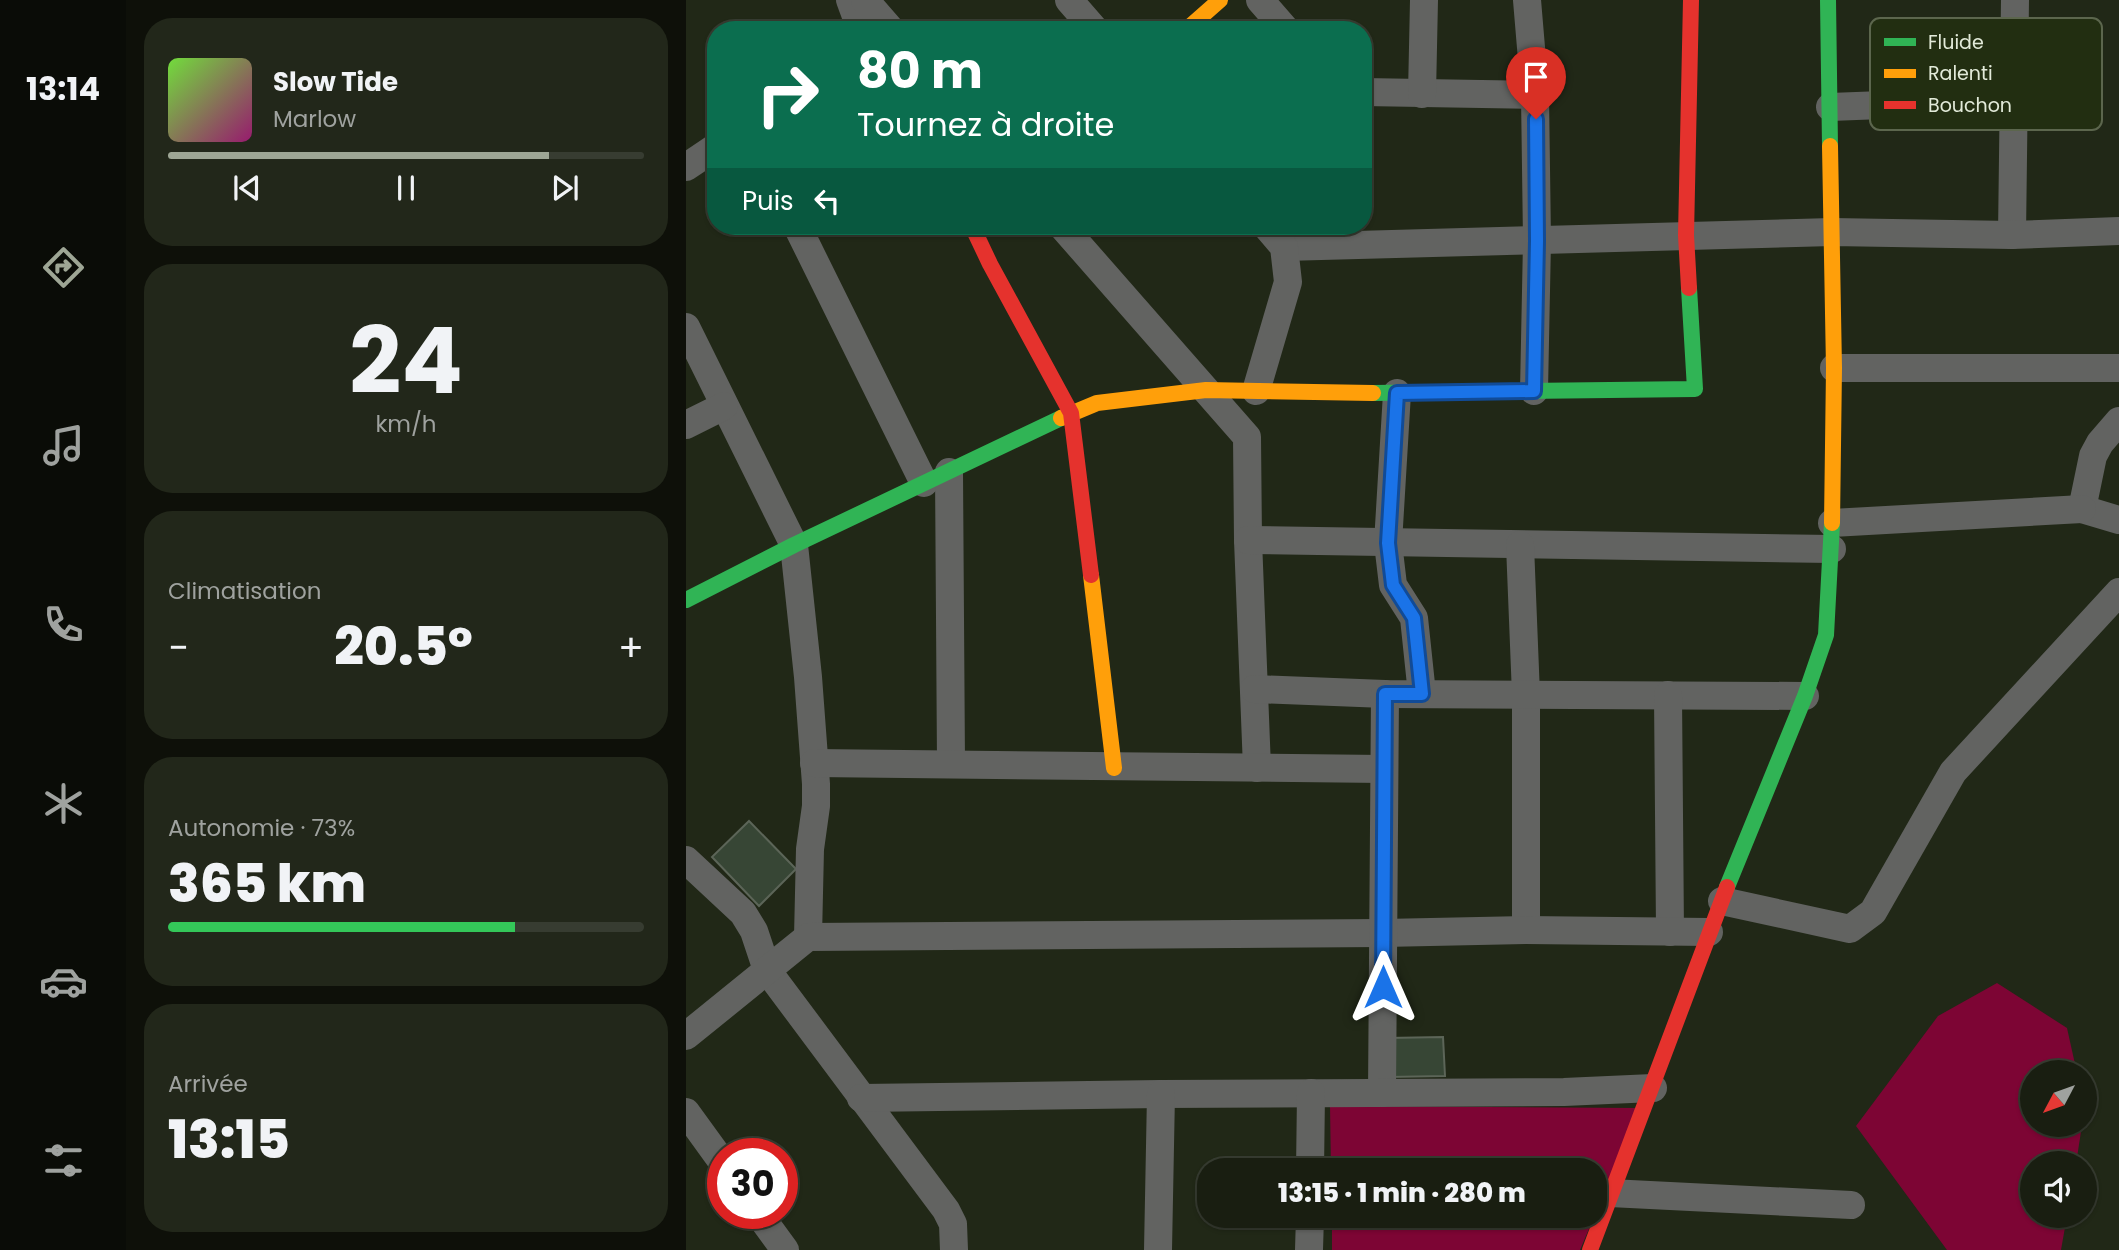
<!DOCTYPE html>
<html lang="fr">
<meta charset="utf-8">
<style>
:root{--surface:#191e11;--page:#22271a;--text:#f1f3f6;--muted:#9fa29f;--line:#373c31;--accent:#9ea695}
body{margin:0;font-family:Poppins,sans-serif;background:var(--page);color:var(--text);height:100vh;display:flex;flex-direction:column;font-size:26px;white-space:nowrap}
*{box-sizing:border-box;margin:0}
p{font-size:23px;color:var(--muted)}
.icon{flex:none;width:38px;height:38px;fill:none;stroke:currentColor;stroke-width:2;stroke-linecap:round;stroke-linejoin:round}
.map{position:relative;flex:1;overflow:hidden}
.drawer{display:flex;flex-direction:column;gap:18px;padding:18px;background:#0e1009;width:560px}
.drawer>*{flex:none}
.top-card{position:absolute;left:21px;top:21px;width:665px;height:214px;border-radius:28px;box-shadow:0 2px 5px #0004,0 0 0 2px var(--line);background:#0b6e4f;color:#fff;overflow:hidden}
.needle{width:46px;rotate:229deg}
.buttons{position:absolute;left:1334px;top:1060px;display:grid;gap:14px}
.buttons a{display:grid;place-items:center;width:77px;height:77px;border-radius:50%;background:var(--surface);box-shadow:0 2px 5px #0004,0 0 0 2px var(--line);font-size:35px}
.speed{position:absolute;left:21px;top:1138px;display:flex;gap:14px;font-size:35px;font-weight:700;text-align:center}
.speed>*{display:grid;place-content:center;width:91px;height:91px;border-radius:50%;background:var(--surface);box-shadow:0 2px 5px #0004,0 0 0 2px var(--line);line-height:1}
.speed .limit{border:10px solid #d22;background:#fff;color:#111}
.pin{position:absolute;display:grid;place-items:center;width:60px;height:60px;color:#fff;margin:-72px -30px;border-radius:50% 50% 50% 0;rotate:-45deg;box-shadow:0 0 7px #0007}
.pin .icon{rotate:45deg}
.me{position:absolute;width:77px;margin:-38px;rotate:0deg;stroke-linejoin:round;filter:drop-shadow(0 0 5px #0008)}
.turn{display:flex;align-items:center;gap:24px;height:147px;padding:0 35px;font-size:32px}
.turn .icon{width:91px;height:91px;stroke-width:2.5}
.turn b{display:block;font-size:49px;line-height:60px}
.then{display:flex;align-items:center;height:66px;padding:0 35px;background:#0003;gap:14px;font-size:26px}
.big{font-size:52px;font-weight:800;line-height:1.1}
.drawer .tile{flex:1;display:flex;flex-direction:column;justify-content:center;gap:10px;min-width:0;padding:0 24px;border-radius:28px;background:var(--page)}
.drawer .dial{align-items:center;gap:0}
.dial b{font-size:91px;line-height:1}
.song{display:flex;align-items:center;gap:21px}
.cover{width:84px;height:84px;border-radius:10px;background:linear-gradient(135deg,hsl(100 70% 55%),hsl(320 70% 35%))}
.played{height:7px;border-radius:4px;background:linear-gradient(90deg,var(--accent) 80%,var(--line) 80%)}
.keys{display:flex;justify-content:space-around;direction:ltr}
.heat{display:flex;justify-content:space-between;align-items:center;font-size:38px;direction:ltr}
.charge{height:10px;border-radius:5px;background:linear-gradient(90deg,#34c759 73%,var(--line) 0)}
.trip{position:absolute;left:511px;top:1158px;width:410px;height:70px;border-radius:28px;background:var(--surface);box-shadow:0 2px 5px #0004,0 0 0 2px var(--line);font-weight:800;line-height:70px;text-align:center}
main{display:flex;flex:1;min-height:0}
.dock{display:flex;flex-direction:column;width:126px;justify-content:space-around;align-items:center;background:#0a0c07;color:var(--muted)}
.dock .icon{width:49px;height:49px}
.dock .on{color:var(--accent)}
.dock b{font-size:32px;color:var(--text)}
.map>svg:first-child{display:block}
.green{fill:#7d0534}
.building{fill:#374635;stroke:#5c6558;stroke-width:2}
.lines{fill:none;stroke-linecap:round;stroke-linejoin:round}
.street{stroke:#626361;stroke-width:28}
.fast{stroke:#30b455;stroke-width:16}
.slow{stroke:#ff9f0a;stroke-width:16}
.jam{stroke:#e5322d;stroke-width:16}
.route-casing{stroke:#114b97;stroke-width:18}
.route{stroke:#1a73e8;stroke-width:12}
.key{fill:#222e11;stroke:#5c664d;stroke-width:2}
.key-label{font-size:19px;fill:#e2ead9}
</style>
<main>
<nav class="dock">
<b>13:14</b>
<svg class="icon on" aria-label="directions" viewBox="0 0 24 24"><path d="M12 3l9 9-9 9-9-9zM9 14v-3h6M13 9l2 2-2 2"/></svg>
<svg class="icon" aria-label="music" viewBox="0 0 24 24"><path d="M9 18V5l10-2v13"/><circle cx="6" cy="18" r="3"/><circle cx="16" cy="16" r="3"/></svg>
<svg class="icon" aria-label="phone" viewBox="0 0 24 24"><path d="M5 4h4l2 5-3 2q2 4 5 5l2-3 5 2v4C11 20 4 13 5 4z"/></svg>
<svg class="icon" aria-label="climate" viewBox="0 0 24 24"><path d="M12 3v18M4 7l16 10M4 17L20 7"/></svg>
<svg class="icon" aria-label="car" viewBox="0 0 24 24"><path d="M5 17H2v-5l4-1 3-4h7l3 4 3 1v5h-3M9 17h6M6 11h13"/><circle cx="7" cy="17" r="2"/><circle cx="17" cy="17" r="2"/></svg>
<svg class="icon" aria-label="filters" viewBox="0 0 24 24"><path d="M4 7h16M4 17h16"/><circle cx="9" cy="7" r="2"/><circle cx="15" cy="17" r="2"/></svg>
</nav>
<section class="drawer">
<div class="tile">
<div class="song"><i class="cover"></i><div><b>Slow Tide</b><p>Marlow</p></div></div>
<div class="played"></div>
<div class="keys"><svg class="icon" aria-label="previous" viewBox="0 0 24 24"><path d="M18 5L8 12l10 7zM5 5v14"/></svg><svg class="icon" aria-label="pause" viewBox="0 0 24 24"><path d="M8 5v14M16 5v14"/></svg><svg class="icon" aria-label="next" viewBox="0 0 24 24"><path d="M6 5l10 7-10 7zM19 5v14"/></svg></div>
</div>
<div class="tile dial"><b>24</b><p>km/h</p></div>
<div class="tile"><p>Climatisation</p>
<div class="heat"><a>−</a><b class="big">20.5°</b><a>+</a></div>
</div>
<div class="tile"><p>Autonomie · 73%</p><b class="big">365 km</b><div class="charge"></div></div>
<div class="tile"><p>Arrivée</p><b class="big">13:15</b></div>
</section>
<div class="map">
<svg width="1433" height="1250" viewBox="0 0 1433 1250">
<rect width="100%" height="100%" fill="#212817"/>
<g class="green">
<polygon points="1311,983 1381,1028 1391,1073 1346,1073 1346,1125 1396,1125 1390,1164 1346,1164 1346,1216 1381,1216 1375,1250 1261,1250 1170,1126 1252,1016"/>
<polygon points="644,1106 954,1108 894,1250 646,1250 646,1216 908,1216 908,1171 645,1171"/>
</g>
<g class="building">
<polygon points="63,821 110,869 73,906 26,857"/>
<polygon points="757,1037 759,1076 702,1077 701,1038"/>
</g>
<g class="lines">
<g class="street">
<polyline points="164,0 175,30"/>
<polyline points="179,0 205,30"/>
<polyline points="383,0 409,30"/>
<polyline points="574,0 600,30"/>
<polyline points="841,0 849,95 851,241 848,391"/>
<polyline points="677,92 849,95"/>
<polyline points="736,94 738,0"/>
<polyline points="1144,107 1328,100"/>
<polyline points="0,167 30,147"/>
<polyline points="111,226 238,483"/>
<polyline points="376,226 561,437 562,540 571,768"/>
<polyline points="1326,235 1329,0"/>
<polyline points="598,247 1146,232 1326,235 1433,231"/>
<polyline points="0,327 108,545 122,677 130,784 130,806 124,849 122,937"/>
<polyline points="1148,368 1433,368"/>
<polyline points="570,391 602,282 598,247 580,226"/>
<polyline points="711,393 702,543 707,585 728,618 736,694"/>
<polyline points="1433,421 1414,443 1407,456 1396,509 1433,520"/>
<polyline points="0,425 38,406"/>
<polyline points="263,472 265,764"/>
<polyline points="1146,523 1396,509"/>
<polyline points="562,540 1146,549"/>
<polyline points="834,545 840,695 840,930"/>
<polyline points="568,689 699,694 1119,696"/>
<polyline points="982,695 984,932"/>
<polyline points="128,763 698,769"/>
<polyline points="0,860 57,913 68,931 81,970 260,1210 267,1224 268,1250"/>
<polyline points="1036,901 1164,929 1187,912 1267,772 1433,592"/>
<polyline points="0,1036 122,937 697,933 840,930 1023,932"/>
<polyline points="696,1093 699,694"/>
<polyline points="175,1098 475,1094 878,1092 967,1088"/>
<polyline points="0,1112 37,1163"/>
<polyline points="624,1171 625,1093"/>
<polyline points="924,1193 1165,1205"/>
<polyline points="72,1213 99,1250"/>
<polyline points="472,1250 475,1094"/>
<polyline points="623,1250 624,1216"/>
</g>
<g class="fast">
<polyline points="1142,0 1144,146"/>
<polyline points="687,393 1009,389 1003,288"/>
<polyline points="0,600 108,545 375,418"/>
<polyline points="1041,887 1119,696 1140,635 1146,523"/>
</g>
<g class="slow">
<polyline points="500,30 534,0"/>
<polyline points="1144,146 1148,368 1146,523"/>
<polyline points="375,418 411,403 520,390 687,393"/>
<polyline points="405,575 428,768"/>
</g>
<g class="jam">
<polyline points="286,226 304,264 385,413 405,575"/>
<polyline points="1003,288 1000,235 1005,0"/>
<polyline points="904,1250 1041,887"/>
</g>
</g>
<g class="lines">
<defs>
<polyline id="route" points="697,987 699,694 736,694 728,618 707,585 702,543 711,393 848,391 851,241 850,119"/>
</defs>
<use href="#route" class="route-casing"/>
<use href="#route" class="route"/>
</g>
<rect x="1184" y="18" width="232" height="112" rx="10" class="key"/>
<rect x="1198" y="38" width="32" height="8" fill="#30b455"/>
<rect x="1198" y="69" width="32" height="9" fill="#ff9f0a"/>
<rect x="1198" y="101" width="32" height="8" fill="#e5322d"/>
<g class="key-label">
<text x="1242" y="49">Fluide</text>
<text x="1242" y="80">Ralenti</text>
<text x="1242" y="112">Bouchon</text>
</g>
</svg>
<div class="buttons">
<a><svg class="needle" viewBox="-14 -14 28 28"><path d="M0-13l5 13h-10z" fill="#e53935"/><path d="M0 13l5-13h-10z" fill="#9fa29f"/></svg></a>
<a><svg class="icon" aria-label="sound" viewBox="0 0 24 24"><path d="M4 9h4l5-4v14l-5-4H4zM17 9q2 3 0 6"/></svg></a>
</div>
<div class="speed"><div class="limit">30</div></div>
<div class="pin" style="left:850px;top:119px;background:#d93025"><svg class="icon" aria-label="arrive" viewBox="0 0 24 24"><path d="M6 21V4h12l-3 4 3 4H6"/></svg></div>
<svg class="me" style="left:697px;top:987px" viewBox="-20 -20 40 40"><path d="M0-17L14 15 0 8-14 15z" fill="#1a73e8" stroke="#fff" stroke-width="4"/></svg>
<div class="trip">13:15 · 1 min · 280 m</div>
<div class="top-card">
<div class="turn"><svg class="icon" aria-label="right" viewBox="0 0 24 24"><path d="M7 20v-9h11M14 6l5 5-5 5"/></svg><div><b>80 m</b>Tournez à droite</div></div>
<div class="then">Puis<svg class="icon" aria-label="left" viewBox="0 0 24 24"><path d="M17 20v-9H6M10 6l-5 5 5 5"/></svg></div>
</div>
</div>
</main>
